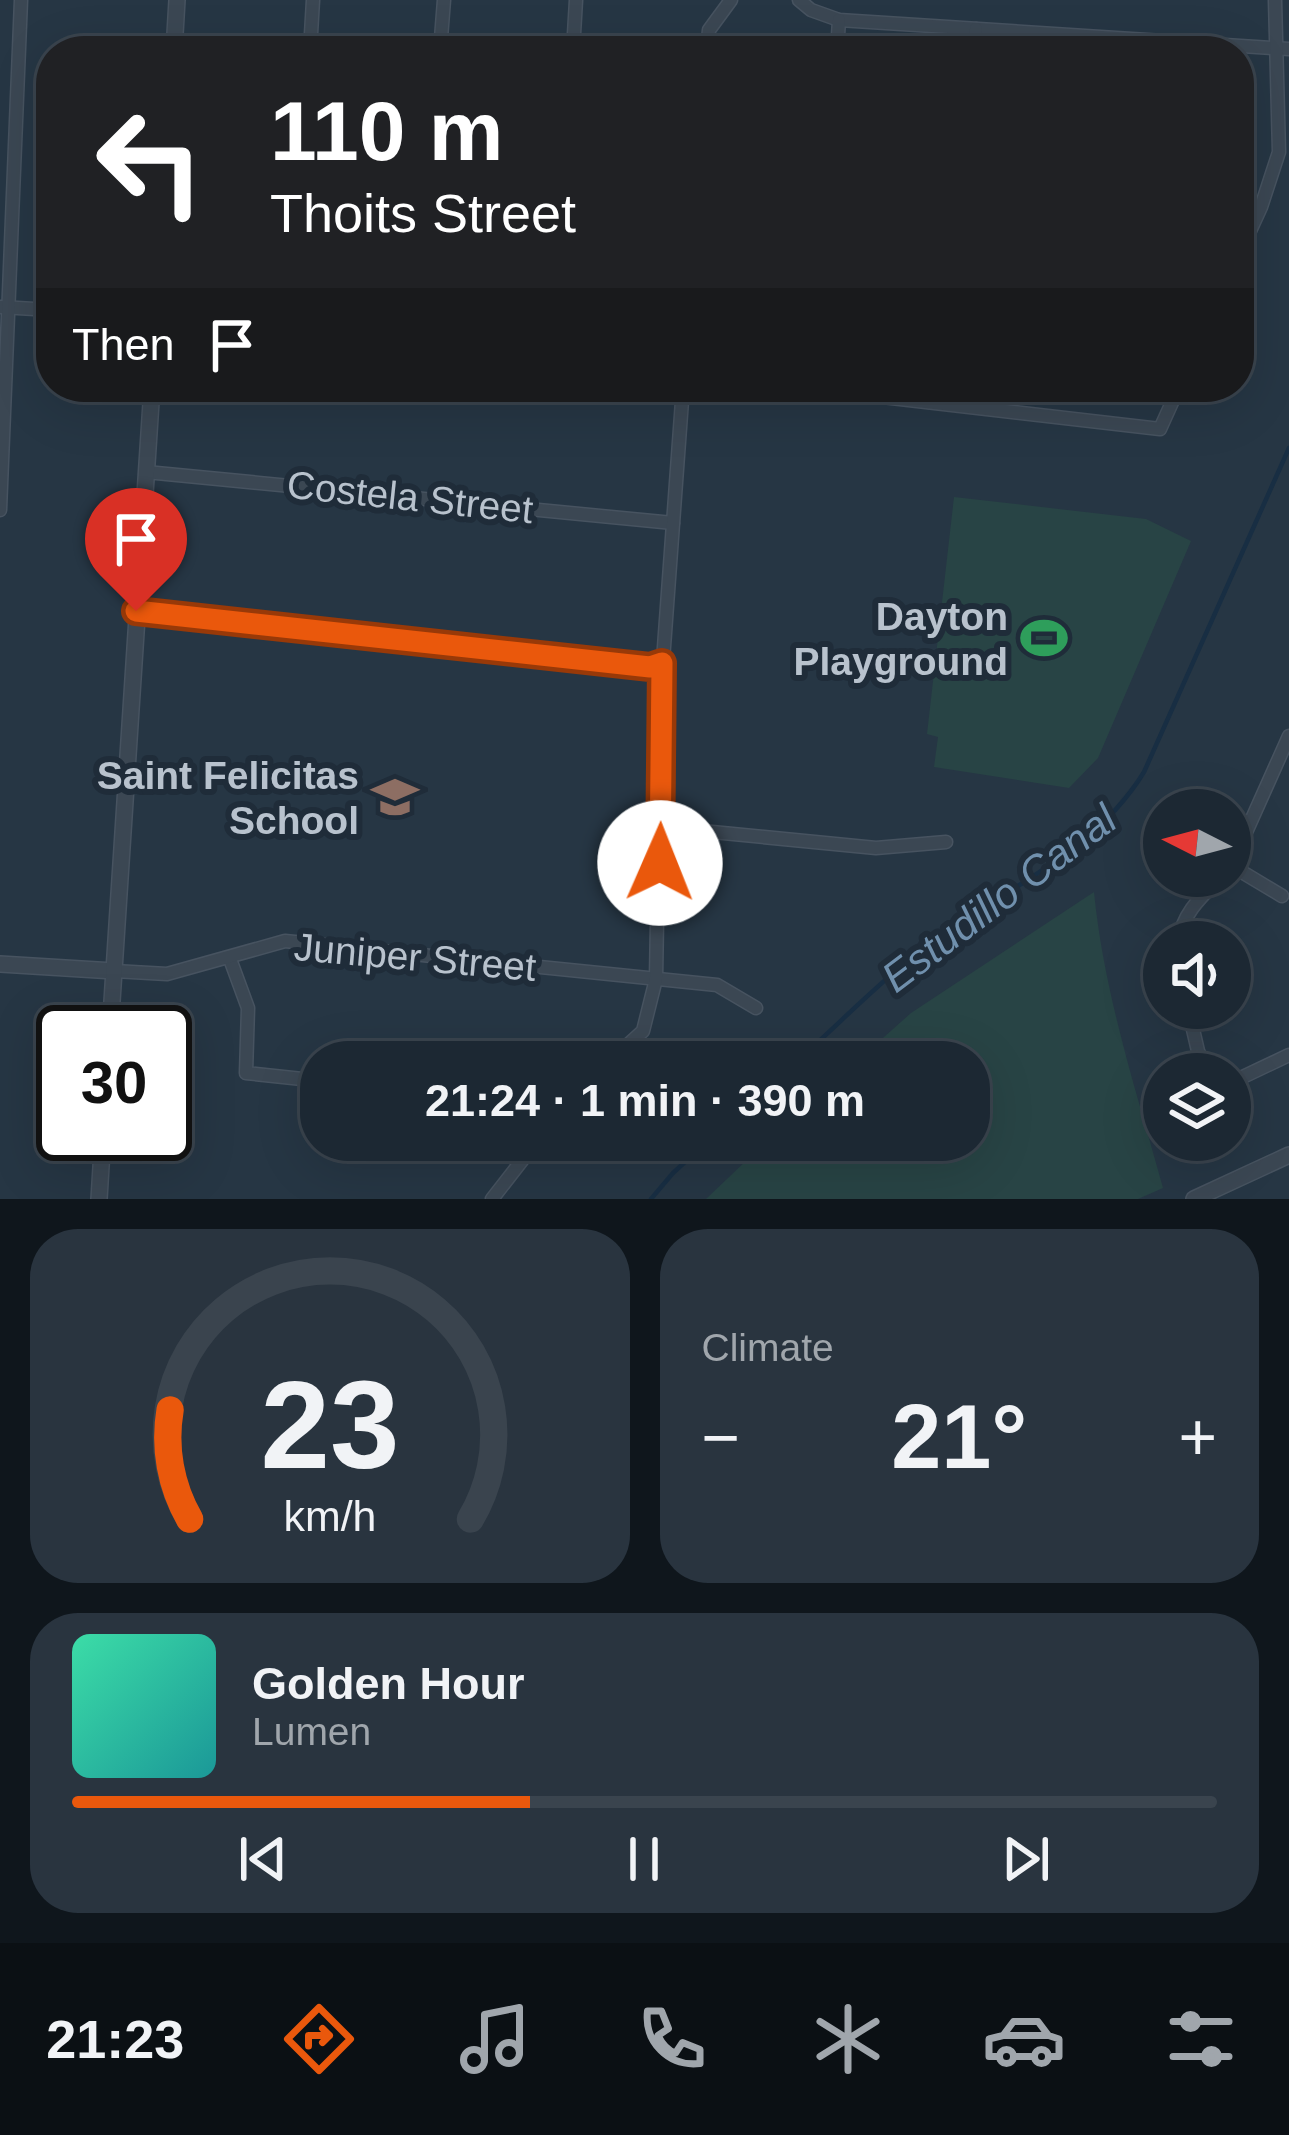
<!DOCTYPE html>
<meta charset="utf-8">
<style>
:root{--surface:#1c2833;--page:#29343f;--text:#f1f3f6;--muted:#a0a6ac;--line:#3a444e;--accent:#ea580c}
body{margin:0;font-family:Helvetica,sans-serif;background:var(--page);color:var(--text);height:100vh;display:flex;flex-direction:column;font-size:45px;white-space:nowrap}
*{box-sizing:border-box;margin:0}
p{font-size:39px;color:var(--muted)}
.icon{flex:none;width:66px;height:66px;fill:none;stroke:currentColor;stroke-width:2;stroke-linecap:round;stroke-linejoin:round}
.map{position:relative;height:1199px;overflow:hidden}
.drawer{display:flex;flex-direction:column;gap:30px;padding:30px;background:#0f161c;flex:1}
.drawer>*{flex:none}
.banner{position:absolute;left:36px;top:36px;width:1218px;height:366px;border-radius:48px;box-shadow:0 12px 48px #0002,0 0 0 3px var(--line);background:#202124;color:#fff;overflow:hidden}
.needle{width:78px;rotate:276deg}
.fabs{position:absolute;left:1143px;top:789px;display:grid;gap:24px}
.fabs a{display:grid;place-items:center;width:108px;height:108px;border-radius:50%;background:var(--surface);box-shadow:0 12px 48px #0002,0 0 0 3px var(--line);font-size:60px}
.speed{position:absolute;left:36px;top:1005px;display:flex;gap:24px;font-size:60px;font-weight:700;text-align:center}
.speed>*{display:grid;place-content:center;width:156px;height:156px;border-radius:50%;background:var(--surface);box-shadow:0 12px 48px #0002,0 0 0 3px var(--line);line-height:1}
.speed .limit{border:6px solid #111;border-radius:18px;background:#fff;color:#111}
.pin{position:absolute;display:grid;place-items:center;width:102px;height:102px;color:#fff;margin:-123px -51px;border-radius:50% 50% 50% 0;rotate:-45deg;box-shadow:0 0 12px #0007}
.pin .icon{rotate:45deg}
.me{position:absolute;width:132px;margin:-66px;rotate:1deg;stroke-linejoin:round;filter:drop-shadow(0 0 9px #0008)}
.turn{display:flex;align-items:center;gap:42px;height:252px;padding:0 36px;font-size:54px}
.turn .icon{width:156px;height:156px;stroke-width:2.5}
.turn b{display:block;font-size:84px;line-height:102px}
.then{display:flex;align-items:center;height:114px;padding:0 36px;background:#0003;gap:24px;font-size:45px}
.big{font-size:90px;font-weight:800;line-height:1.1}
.drawer .widget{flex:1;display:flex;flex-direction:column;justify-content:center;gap:18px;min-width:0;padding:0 42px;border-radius:48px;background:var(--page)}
.drawer .dial{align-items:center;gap:0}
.dial svg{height:312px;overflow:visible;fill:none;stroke:var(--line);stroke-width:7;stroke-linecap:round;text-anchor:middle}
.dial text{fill:var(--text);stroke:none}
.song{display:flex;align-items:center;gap:36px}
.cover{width:144px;height:144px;border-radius:18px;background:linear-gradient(135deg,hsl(160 70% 55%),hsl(180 70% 35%))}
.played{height:12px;border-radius:6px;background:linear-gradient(90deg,var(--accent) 40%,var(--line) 40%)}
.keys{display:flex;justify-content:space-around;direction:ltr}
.heat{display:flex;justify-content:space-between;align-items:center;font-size:66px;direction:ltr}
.drawer .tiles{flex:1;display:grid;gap:30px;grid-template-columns:1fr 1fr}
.widget:last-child{grid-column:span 2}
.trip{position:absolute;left:300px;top:1041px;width:690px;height:120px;border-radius:48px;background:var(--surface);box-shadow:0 12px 48px #0002,0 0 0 3px var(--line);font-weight:800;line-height:120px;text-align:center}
.tab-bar{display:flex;height:192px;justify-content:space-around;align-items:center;background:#0b1014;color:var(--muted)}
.tab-bar .icon{width:84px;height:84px}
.tab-bar .current{color:var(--accent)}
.tab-bar b{font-size:54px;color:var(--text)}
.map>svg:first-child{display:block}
.green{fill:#284445}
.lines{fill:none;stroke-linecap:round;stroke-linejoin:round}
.stream{stroke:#182e43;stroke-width:4.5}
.minor-casing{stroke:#475360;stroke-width:15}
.tertiary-casing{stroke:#475360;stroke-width:18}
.minor{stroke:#3b4753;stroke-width:12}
.tertiary{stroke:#3b4753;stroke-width:15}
.route-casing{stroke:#983908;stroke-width:30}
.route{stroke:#ea580c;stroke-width:21}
.labels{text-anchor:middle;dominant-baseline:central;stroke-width:12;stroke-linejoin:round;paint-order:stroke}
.street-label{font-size:39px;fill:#b8c2cd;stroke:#1f2c39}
.poi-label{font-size:39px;font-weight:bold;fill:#b8c2cd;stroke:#1f2c39;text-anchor:end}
.water-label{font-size:42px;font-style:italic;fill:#7090ad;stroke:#1f2c39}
</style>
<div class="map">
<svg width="1289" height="1199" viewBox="0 0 1289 1199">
<rect width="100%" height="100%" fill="#263644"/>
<g class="green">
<polygon points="954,497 1146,519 1191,541 1098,758 1069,788 934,767 938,737 927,734"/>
<path d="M1094 892C1104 993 1136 1090 1163 1188L1138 1199H706L768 1140H969V1062H856L911 1013Z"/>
</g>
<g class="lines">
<g class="stream">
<path d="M796 1062C838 1025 877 984 921 950 996 892 1092 857 1144 772L1289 448"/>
<polyline points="651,1199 673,1173 709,1140"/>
</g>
<defs>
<g id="minor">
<polyline points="799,0 811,10 839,20 1289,49"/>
<polyline points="310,51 313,0"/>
<polyline points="440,51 444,0"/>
<polyline points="573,51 576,0"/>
<polyline points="707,51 709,30 731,0"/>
<polyline points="837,51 839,20"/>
<polyline points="974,51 976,29"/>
<polyline points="1239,255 1261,207 1279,152 1275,0"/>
<polyline points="1,307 51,310"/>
<polyline points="796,387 1160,429 1179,387"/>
<polyline points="146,472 673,523"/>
<polyline points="0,510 21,0"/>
<polyline points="137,611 650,667 662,663"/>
<polyline points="661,827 876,848 946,842"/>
<polyline points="1232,866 1282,896"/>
<polyline points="1230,868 1289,736"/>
<path d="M1179 942C1181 914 1203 895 1222 876"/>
<polyline points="230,959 248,1008 246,1073 321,1081"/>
<polyline points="114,971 167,974 285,941 717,985 756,1008"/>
<polyline points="1188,1008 1198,1051 1208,1074"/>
<polyline points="609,1062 643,1031 656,979 661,688 683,387"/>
<polyline points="1230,1083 1289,1055"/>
<polyline points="1150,1120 1164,1113"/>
<polyline points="492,1199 538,1140"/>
</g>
<g id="tertiary">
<polyline points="174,51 177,0"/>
<polyline points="0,964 114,971"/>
<polyline points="110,1032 152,387"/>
<polyline points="99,1199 103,1134"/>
<polyline points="1194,1199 1289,1155"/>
</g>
</defs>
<use href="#minor" class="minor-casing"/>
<use href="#tertiary" class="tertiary-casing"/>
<use href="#minor" class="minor"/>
<use href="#tertiary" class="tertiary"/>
</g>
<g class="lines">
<defs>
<polyline id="route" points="136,611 650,667 662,663 660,863"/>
</defs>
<use href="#route" class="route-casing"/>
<use href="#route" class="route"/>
</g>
<defs>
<symbol id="stadium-bare" viewBox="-9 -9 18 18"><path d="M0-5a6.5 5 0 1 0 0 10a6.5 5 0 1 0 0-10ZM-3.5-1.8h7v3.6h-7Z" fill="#2e9e5b" stroke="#1f2c39" stroke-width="2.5" paint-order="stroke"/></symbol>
<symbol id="school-bare" viewBox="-9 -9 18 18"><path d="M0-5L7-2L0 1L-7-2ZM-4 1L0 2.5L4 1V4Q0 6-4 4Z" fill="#8d6e63" stroke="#1f2c39" stroke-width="2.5" paint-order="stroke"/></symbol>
</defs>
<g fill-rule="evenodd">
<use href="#stadium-bare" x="1011" y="605" width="66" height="66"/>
<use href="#school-bare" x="362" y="764" width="66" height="66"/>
</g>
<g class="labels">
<g class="street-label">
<text transform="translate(410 497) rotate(6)">Costela Street</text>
<text transform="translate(415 957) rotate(5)">Juniper Street</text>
</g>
<g class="poi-label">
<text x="1008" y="616">Dayton<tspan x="1008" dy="45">Playground</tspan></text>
<text x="359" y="775">Saint Felicitas<tspan x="359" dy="45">School</tspan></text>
</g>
<g class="water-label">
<text transform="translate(999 898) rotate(-37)">Estudillo Canal</text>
</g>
</g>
</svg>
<div class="fabs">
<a><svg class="needle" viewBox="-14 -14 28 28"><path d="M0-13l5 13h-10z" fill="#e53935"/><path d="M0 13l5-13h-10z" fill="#a0a6ac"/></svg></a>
<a><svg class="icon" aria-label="sound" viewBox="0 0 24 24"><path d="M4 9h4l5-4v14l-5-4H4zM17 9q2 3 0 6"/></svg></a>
<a><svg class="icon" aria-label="layers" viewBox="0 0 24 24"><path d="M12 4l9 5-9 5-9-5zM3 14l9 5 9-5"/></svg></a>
</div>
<div class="speed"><div class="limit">30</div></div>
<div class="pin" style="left:136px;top:611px;background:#d93025"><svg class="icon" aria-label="arrive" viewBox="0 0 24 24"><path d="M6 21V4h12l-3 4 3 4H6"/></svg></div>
<svg class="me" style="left:660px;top:863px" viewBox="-20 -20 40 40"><circle r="19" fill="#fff"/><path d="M0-13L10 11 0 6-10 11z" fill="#ea580c"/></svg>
<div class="trip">21:24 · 1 min · 390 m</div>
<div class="banner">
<div class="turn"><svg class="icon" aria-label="left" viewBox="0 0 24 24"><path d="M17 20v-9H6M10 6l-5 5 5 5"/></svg><div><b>110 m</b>Thoits Street</div></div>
<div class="then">Then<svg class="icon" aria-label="arrive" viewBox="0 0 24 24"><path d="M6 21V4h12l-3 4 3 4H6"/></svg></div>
</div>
</div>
<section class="drawer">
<div class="tiles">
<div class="widget dial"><svg viewBox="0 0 100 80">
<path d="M14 69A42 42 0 1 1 86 69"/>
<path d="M14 69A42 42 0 0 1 9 41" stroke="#ea580c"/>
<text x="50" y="56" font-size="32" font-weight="700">23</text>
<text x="50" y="72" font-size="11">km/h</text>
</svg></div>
<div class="widget"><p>Climate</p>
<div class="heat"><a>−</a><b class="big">21°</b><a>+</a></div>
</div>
<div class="widget">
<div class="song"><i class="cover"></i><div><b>Golden Hour</b><p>Lumen</p></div></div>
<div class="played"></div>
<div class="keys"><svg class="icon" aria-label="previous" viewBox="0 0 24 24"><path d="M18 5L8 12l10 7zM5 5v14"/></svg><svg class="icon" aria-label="pause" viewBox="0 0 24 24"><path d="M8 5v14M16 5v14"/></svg><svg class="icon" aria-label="next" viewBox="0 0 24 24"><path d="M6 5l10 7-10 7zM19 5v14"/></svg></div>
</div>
</div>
</section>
<nav class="tab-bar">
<b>21:23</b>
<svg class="icon current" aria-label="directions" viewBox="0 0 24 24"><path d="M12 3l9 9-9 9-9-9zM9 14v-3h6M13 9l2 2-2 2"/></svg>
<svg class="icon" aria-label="music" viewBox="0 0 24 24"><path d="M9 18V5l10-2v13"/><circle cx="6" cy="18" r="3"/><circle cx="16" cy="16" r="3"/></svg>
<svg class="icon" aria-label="phone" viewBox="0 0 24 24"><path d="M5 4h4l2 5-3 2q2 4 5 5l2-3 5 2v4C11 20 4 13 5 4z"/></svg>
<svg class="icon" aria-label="climate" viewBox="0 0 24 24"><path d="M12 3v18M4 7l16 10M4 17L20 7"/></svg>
<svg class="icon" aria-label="car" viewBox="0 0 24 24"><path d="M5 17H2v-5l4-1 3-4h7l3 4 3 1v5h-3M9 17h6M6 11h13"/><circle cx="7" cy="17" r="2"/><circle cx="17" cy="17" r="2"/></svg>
<svg class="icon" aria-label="filters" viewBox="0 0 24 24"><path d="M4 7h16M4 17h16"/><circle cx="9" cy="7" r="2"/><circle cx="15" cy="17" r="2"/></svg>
</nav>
